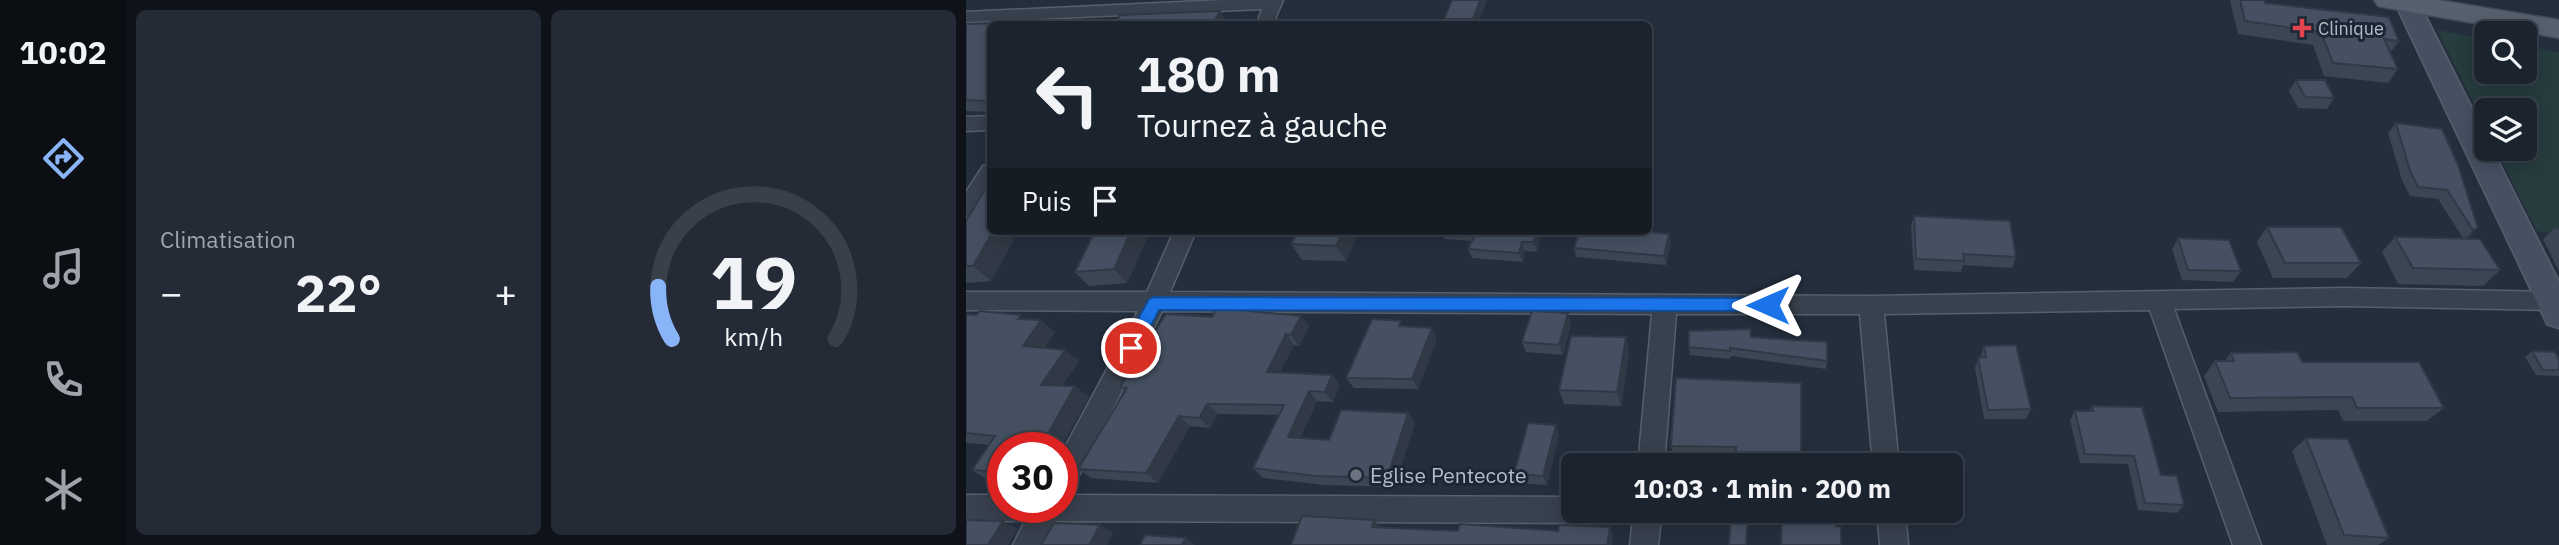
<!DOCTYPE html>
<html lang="fr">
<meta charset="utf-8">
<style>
:root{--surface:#1b232e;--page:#242b36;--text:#f1f3f6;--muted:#a0a4aa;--line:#39404a;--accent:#8ab4f8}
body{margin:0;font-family:"IBM Plex Sans",sans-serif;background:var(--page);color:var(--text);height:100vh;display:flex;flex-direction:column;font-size:26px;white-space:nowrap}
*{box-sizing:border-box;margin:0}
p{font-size:23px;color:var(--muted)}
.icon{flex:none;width:38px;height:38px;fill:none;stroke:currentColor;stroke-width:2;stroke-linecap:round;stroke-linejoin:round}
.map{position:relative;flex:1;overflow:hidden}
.drawer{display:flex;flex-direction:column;gap:10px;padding:10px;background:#0f1319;width:840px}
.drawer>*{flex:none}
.top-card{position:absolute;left:21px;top:21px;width:665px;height:214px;border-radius:10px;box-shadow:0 4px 18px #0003,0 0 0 2px var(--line);background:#1b232e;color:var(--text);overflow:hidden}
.fabs{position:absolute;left:1508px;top:21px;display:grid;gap:14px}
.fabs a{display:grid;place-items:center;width:63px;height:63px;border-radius:10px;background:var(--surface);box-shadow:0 4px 18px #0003,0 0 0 2px var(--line);font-size:35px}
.speed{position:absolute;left:21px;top:432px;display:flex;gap:14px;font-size:35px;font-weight:700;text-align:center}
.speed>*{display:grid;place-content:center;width:91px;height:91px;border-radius:50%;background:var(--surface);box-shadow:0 4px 18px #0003,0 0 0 2px var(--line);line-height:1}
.speed .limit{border:10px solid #d22;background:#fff;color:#111}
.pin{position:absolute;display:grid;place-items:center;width:60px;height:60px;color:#fff;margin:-30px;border:4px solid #fff;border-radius:50%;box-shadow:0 2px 7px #0007}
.me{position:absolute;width:77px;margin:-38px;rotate:270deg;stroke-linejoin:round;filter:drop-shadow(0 0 5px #0008)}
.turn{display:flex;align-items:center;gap:24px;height:147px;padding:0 35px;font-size:32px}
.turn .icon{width:91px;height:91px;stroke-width:2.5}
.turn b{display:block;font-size:49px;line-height:60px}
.then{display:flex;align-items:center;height:66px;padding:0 35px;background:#0003;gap:14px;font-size:26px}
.big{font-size:52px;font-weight:700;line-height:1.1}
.drawer .tile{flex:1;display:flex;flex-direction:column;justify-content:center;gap:10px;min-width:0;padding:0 24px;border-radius:10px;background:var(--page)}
.drawer .dial{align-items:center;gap:0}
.dial svg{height:182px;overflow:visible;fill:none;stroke:var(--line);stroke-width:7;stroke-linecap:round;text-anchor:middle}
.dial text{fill:var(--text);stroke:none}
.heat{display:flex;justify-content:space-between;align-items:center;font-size:38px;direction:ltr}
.drawer .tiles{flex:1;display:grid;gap:10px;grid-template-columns:repeat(2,1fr)}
.trip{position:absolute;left:595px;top:453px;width:402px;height:70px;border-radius:10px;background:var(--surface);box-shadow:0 4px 18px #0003,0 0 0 2px var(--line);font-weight:700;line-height:70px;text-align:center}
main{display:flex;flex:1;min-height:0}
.menu{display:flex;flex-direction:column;width:126px;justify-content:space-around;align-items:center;background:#0b0e12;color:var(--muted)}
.menu .icon{width:49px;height:49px}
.menu .active{color:var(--accent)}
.menu b{font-size:32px;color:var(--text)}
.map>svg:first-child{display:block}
.green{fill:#263c3f}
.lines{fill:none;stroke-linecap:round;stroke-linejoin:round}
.street-casing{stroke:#565f6c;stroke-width:3}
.secondary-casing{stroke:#565f6c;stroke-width:3}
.primary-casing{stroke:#414a57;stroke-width:3}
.street{fill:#38414e;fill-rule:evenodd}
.secondary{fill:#465061;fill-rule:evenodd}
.primary{fill:#56606e;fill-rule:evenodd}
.wall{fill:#3b4654}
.shaded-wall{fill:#303945}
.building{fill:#455162;stroke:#303945;stroke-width:2}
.route{fill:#1a73e8;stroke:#114b97;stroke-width:2}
.health-dot{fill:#e0444e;stroke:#1d2633;stroke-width:2.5}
.worship-dot{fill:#6b7280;stroke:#1d2633;stroke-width:2.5}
.labels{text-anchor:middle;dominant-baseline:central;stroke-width:6;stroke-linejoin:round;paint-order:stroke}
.far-poi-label{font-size:18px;fill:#b4bcc9;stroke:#1d2633;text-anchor:start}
.poi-label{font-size:21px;fill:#b4bcc9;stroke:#1d2633;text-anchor:start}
</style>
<main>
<nav class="menu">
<b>10:02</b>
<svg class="icon active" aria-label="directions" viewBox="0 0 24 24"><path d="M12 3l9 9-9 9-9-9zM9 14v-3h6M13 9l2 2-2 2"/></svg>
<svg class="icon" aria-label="music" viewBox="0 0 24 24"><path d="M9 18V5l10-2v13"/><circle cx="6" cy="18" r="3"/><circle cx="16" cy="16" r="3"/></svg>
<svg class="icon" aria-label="phone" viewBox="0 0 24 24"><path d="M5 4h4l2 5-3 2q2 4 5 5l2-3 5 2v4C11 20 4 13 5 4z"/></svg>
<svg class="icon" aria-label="climate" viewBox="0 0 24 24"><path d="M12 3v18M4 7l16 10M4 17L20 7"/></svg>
</nav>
<section class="drawer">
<div class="tiles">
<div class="tile"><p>Climatisation</p>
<div class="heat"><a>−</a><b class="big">22°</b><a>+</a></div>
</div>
<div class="tile dial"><svg viewBox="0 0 100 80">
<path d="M14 69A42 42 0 1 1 86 69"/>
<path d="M14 69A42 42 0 0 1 8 46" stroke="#8ab4f8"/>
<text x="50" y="56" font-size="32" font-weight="700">19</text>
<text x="50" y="72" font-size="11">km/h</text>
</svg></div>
</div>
</section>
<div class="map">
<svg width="1593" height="545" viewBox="0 0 1593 545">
<rect width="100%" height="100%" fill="#242f3e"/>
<polygon class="green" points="1471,30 1521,39 1521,72 1559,72 1559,46 1593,52 1593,235 1571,231 1530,149 1559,149 1559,110 1521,110 1521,130"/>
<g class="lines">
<defs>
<g id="street">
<polygon points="258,0 317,0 307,24 291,24 296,9 0,22 0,12"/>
<polygon points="24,116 24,130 0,131 0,117"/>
<polygon points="24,164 24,187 8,215 0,217 0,192 17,166"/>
<polygon points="208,231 230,231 204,292 905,296 1379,288 1586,292 1593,294 1593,308 1586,310 1379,306 1208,309 1295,545 1267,545 1184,310 918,314 933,466 907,466 894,314 710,314 698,466 672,466 686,314 196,311 106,489 96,493 96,453 172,311 0,310 0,292 181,292"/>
<polygon points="0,495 37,495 37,508 96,508 96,495 607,497 607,511 620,511 617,519 607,523 89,521 76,545 47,545 59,521 0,521"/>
<polygon points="668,511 696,511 692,545 664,545"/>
<polygon points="911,511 939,511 942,545 914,545"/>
</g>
<polygon id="secondary" points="1431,0 1451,0 1453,3 1521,138 1521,149 1526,149 1593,282 1593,328 1581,324 1577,315 1429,3"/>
<polygon id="primary" points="1408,0 1472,0 1593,20 1593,38 1422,8 1412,6"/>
</defs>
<use href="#street" class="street-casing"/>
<use href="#secondary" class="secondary-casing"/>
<use href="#primary" class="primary-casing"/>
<use href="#street" class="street"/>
<use href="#secondary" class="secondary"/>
<use href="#primary" class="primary"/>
</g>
<g class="wall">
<polygon points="521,0 512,24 480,24 478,19"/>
<polygon points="1264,0 1299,0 1299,3 1433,41 1424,53 1432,69 1422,83 1358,76 1347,45 1272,34"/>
<polygon points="75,22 76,24 24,24 24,112 0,111 0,24"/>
<polygon points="1330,80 1368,98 1361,109 1332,108 1323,91"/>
<polygon points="1430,123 1512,228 1501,238 1534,270 1517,286 1432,284 1416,252 1429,237 1497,238 1472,199 1444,196 1436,180 1422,133"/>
<polygon points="948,216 1050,257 1046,268 997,265 995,272 948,270 945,227"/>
<polygon points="0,221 25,281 0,283"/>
<polygon points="1301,227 1395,263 1381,278 1307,278 1291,242"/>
<polygon points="1589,228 1593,229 1593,271 1577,239"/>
<polygon points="129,231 184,231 161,283 123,286 109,272"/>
<polygon points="332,231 393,231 380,261 336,260 325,244"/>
<polygon points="474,231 576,231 571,252 559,251 557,262 506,258 502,249 506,241 478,239"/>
<polygon points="703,234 705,243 700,265 610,257 608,248"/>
<polygon points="1212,238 1275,271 1267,282 1216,280 1206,249"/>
<polygon points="0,314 60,319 89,332 78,348 113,361 96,386 123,397 37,448 37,481 23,481 6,470 23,445 0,443"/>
<polygon points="335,316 343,326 333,346 328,345 314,372 374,385 367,402 351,401 334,438 363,440 442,413 449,423 428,487 358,485 297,478 287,468 314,415 252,414 244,428 224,426 192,483 125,478 112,469 159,392 154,387 246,317"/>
<polygon points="605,324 597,355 560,352 556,342"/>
<polygon points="660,337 663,352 655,406 598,404 593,390"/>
<polygon points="785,337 861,361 860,369 765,356 764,359 724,355 723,347"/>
<polygon points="471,338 452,389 388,388 380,378"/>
<polygon points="1018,346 1065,409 1060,419 1018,419 1009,368 1012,358 1014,358"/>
<polygon points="1566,351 1593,359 1593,376 1570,375 1559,357"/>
<polygon points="1265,353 1336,362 1478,408 1461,421 1377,421 1372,410 1252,412 1238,376 1249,361 1259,361"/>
<polygon points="835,383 769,458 707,457 705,446"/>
<polygon points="1126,406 1195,475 1218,505 1211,513 1172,510 1162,464 1114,463 1104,420 1109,411 1123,411"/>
<polygon points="593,435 581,485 552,483 548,474"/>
<polygon points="1340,438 1423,538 1412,545 1361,545 1326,451"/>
<polygon points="765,511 870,511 816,521 782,518"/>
</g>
<g class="shaded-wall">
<polygon points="514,0 521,0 512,24 508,24 507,19"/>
<polygon points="254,11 260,23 259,24 247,24"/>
<polygon points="1512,228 1503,238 1498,240 1507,230"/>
<polygon points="27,231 53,231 25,281 7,266"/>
<polygon points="165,231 184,231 161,283 148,269"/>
<polygon points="377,231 393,231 380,261 370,246"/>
<polygon points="571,231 576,231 571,252 568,242"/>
<polygon points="703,234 705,243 700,265 698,256"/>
<polygon points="556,242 559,251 557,262 553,253"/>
<polygon points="602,313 605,324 597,355 593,345"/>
<polygon points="335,316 343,326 333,346 325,335"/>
<polygon points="75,320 89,332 71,357 57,346"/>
<polygon points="466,328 471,338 452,389 446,379"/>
<polygon points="320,334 328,345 309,382 301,372"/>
<polygon points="660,337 663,352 655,406 651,392"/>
<polygon points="99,350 113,361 89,396 75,385"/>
<polygon points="366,375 374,385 367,402 359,392"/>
<polygon points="109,386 123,397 95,448 74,448"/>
<polygon points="343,391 351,401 330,447 322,437"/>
<polygon points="241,404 252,414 244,428 233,418"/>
<polygon points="442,413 449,423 428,487 421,478"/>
<polygon points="213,416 224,426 192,483 180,473"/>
<polygon points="590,425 593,435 581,485 577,476"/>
<polygon points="408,520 416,529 406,527"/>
<polygon points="37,521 52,529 42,545 22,545"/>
<polygon points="134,525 147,533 141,545 123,545"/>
<polygon points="644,527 647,536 646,545 641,545"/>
<polygon points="220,538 229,545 216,545"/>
</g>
<g class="building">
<polygon points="486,0 514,0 507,19 478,19"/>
<polygon points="1274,0 1299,0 1299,3 1423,17 1433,41 1418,39 1432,69 1367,63 1355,32 1279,21"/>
<polygon points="254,11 247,24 148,24 154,15"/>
<polygon points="75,22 73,24 24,24 24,101 0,100 0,24"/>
<polygon points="1330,80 1359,80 1368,98 1339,97"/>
<polygon points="1430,123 1476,129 1492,165 1512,228 1507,230 1481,190 1452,187 1444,171"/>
<polygon points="24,181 24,231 27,231 7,266 0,266 0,221"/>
<polygon points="948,216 1044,221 1050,257 997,254 998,261 950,259"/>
<polygon points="1301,227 1375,227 1395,263 1319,263"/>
<polygon points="129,231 165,231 148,269 109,272"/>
<polygon points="332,231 377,231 370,246 325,244"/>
<polygon points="495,231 571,231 568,242 556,242 553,253 502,249 510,232"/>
<polygon points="613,231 673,231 703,234 698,256 608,248"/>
<polygon points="1429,237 1514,239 1534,270 1447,268"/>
<polygon points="1212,238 1263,240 1275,271 1222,270"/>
<polygon points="251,308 335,316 325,335 320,334 301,372 366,375 359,392 343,391 322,437 363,440 375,410 442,413 421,478 349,476 287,468 318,405 241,404 233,418 213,416 180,473 112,469 161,388 154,387 200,314 246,317"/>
<polygon points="14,311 55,315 52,319 75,320 57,346 99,350 75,385 109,386 74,448 37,448 37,472 6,470 29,436 0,433 0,314 10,315"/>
<polygon points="566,311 602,313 593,345 556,342"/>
<polygon points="406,319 435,321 433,326 466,328 446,379 380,378"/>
<polygon points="784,329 785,337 861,342 861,361 764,348 764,351 723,347 723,331"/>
<polygon points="605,336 660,337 651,392 593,390"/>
<polygon points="1050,345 1065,409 1022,410 1012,358 1020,357 1018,346"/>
<polygon points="1566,351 1589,352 1593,359 1593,370 1577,370"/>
<polygon points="1331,352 1336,362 1453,362 1478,408 1391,408 1386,397 1264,398 1249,361 1268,361 1265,353"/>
<polygon points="710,378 835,383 835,452 857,453 856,464 871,466 769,466 770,447 705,446"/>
<polygon points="1126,406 1176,407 1195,475 1211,476 1218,505 1179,503 1168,456 1119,454 1109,411 1127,411"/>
<polygon points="562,423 590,425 577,476 548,474"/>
<polygon points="1340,438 1382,439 1423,538 1378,535"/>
<polygon points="765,511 782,511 780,545 763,545"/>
<polygon points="816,511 870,511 869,526 875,527 875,545 815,545"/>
<polygon points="336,516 408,520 406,527 492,531 494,524 592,531 593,525 644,527 641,545 325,545"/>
<polygon points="0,520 37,521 22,545 0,545"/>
<polygon points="88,523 134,525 123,545 75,545"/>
<polygon points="179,535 220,538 216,545 174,545"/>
</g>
<polygon class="route" points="188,297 802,298 808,300 810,305 808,310 802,311 193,310 171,353 159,353 157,348 159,343 183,299"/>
<path class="health-dot" d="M1332.5 17.5h7v7h7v7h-7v7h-7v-7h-7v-7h7z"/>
<circle class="worship-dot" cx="390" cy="475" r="7"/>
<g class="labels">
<g class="far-poi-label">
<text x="1352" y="28">Clinique</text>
</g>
<g class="poi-label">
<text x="404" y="475">Eglise Pentecote</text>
</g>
</g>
</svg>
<div class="fabs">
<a><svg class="icon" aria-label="search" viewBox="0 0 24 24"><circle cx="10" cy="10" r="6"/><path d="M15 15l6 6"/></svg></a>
<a><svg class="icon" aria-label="layers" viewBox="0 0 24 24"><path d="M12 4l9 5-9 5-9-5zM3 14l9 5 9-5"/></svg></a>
</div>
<div class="speed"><div class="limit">30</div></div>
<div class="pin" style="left:165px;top:348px;background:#d93025"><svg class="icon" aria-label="arrive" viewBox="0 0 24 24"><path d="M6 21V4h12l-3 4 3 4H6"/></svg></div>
<svg class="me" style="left:802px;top:305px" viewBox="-20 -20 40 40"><path d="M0-17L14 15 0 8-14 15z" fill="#1a73e8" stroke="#fff" stroke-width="4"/></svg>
<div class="trip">10:03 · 1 min · 200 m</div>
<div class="top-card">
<div class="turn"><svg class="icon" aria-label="left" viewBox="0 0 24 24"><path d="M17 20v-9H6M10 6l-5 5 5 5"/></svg><div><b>180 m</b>Tournez à gauche</div></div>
<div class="then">Puis<svg class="icon" aria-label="arrive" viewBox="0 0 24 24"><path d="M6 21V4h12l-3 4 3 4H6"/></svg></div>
</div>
</div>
</main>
